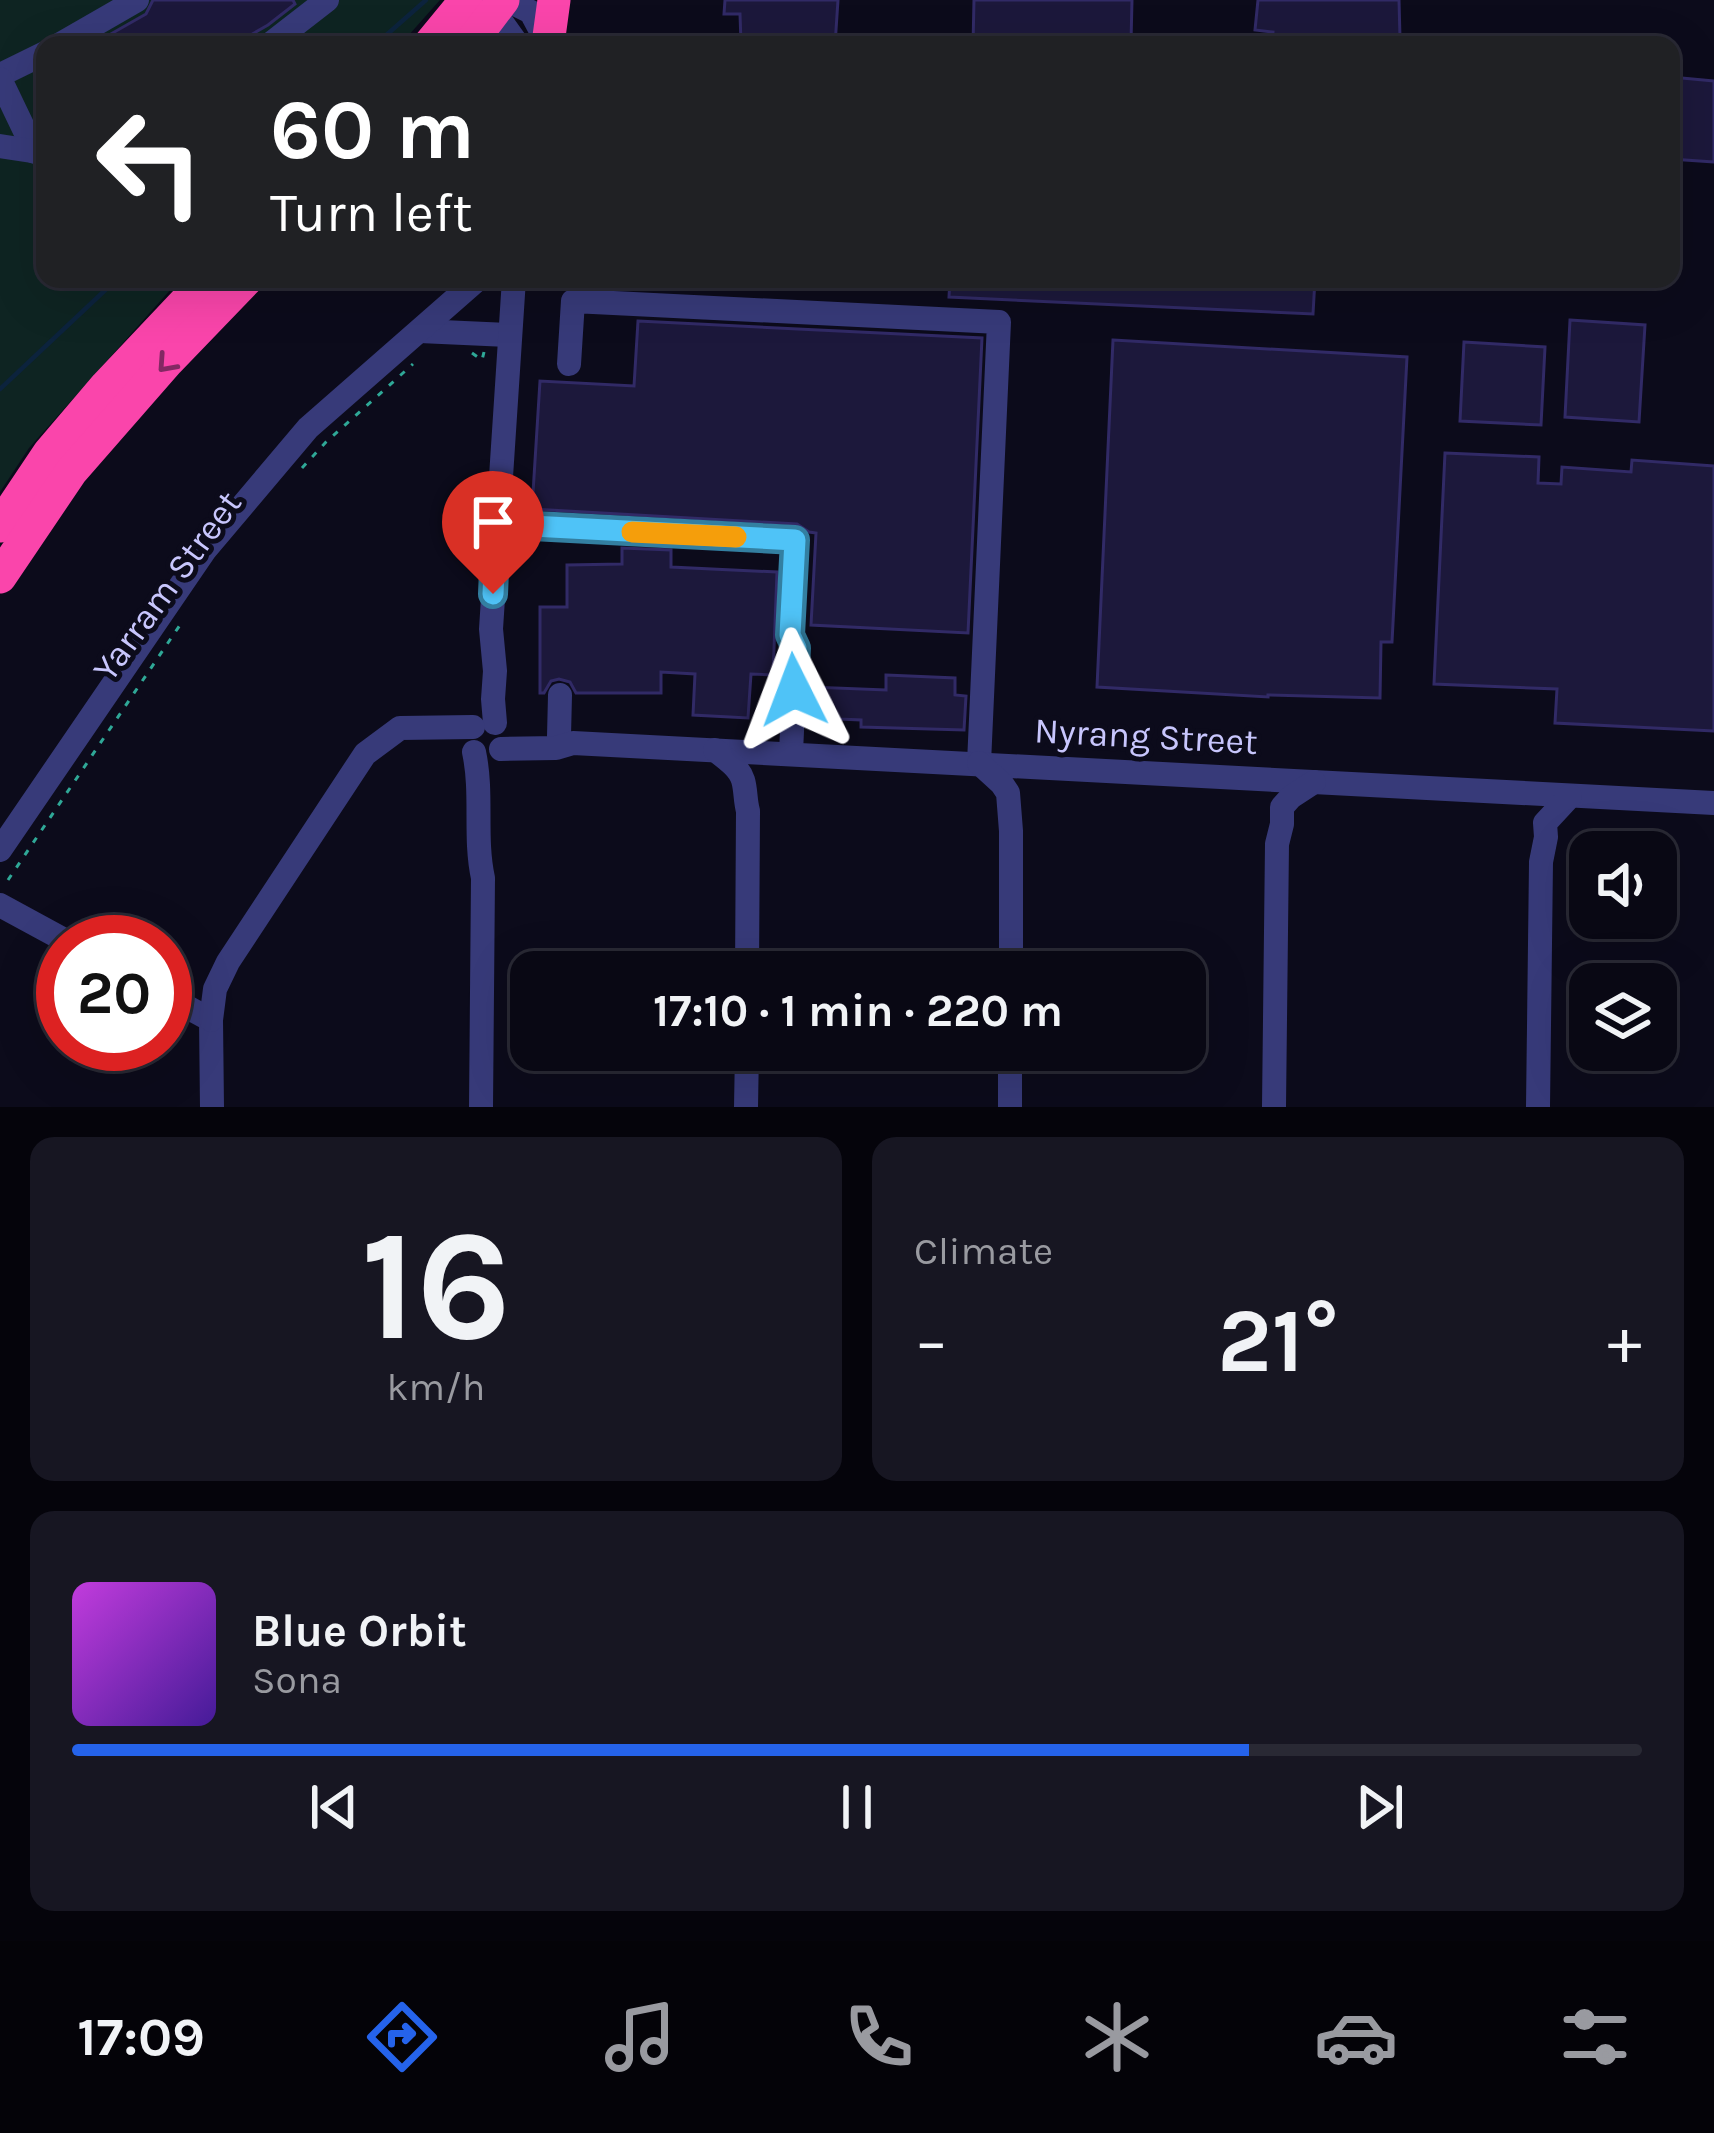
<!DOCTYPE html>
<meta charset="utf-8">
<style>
:root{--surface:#090814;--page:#171622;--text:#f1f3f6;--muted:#999aa0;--line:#292934;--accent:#2563eb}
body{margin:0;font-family:Karla,sans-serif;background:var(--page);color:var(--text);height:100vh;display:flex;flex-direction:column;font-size:45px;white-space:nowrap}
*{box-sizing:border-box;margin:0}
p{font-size:39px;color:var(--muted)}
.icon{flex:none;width:66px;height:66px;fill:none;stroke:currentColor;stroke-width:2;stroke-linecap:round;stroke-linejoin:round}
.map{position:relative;height:1107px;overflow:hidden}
.sheet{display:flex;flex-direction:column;gap:30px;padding:30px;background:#05040b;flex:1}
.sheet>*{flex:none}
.banner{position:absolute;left:36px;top:36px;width:1644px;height:252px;border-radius:24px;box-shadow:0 12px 48px #0002,0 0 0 3px var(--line);background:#202124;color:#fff;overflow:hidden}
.tools{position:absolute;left:1569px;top:831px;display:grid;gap:24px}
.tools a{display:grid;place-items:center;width:108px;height:108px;border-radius:24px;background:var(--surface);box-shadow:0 12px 48px #0002,0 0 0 3px var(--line);font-size:60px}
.speed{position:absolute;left:36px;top:915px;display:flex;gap:24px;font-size:60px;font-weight:700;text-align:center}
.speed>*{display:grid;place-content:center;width:156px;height:156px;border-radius:50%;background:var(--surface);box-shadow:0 12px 48px #0002,0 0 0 3px var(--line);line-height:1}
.speed .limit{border:18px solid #d22;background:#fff;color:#111}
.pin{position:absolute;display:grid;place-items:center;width:102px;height:102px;color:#fff;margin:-123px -51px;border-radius:50% 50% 50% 0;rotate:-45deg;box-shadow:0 0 12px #0007}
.pin .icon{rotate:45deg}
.me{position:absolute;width:132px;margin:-66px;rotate:357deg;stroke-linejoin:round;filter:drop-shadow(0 0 9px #0008)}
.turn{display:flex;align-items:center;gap:42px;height:252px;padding:0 36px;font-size:54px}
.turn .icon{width:156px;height:156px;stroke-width:2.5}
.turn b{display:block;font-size:84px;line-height:102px}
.big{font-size:90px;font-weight:700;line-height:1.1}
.sheet .card{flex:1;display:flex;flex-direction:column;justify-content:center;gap:18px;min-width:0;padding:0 42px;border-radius:24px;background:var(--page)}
.sheet .dial{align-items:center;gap:0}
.dial b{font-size:156px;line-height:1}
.song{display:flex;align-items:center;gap:36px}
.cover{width:144px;height:144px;border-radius:18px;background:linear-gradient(135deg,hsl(290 70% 55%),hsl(260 70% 35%))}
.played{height:12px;border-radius:6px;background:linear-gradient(90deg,var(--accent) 75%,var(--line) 75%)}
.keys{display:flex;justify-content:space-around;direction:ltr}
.heat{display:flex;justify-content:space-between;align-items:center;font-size:66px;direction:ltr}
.sheet .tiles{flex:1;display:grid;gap:30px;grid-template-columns:1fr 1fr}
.card:last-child{grid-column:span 2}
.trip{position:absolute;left:510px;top:951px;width:696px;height:120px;border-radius:24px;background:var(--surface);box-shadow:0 12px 48px #0002,0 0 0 3px var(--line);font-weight:700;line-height:120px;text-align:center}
.dock{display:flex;height:192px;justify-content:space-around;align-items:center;background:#040308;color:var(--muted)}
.dock .icon{width:84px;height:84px}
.dock .current{color:var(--accent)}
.dock b{font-size:54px;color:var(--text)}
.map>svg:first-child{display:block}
.green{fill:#0e2422}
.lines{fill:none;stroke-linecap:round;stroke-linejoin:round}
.stream{stroke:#0c233d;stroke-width:4.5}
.building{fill:#1c183b;stroke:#312a66;stroke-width:3}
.path{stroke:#2fa897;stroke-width:3;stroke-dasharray:6 9;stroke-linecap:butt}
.minor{stroke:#373a79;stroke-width:24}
.highway{stroke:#fa45ab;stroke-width:33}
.oneway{stroke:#832863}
.route-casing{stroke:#337fa1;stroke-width:30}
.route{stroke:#4fc3f7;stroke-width:21}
.slow{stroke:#f59e0b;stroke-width:21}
.labels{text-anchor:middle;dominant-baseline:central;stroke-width:10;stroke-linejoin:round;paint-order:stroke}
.street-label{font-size:36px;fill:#c8c6fd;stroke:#0c0b1b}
</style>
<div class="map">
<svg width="1714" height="1107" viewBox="0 0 1714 1107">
<rect width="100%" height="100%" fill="#0c0b1b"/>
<polygon class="green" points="0,0 440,0 400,45 45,45 45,279 180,279 29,448 0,492"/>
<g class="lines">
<g class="stream">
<polyline points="375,45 426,0"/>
<polyline points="0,389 117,279"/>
</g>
</g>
<g class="building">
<polygon points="153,0 293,0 295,4 268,25 233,45 114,45 109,35 146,14"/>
<polygon points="725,0 838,0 835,45 741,43 740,14 724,14"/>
<polygon points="974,0 1132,0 1131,42 1109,42 1109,45 973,45"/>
<polygon points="1258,0 1399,0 1400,38 1330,41 1330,45 1272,45 1273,32 1255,30"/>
<polygon points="1671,77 1714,81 1714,162 1671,159"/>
<polygon points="950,279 1315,279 1313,314 949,297"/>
<polygon points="1570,320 1645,325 1639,422 1565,417"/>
<polygon points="638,321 982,338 968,633 811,625 816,533 809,532 797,524 532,509 540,381 634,386"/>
<polygon points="1113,340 1407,357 1392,642 1381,642 1380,698 1268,695 1268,697 1097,687"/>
<polygon points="1464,342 1545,347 1541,425 1460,421"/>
<polygon points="1445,453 1539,457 1538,483 1561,484 1562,467 1631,472 1632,460 1714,466 1714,731 1555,723 1557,689 1434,684"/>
<polygon points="622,548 671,550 671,567 777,572 773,675 751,674 748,718 693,715 695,674 661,672 661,693 576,693 570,682 559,679 551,681 544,693 540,693 540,607 567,607 567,565 622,564"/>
<polygon points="886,675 955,678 955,695 966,696 964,730 861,727 861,720 839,719 835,711 810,709 811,687 886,690"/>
</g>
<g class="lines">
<g class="path">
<polyline points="472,353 482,360 484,352"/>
<polyline points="302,468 326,442 413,364"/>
<polyline points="8,880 182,622"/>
</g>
<g class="minor">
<polyline points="507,0 531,12 548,44"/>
<polyline points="488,3 518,45"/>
<polyline points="59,45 137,0"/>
<polyline points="269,45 327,0"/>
<polyline points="0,75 45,53"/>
<polyline points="0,79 35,152"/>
<polyline points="0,146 45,153"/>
<polyline points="420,331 508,335"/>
<polyline points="569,364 573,301 999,322 979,763"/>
<polyline points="496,524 795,540 791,635 796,648 791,752"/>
<polyline points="495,723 493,699 495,671 491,629 514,279"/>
<polyline points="559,736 560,695"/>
<polyline points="501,749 556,748 573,743 1714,803"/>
<path d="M715 750C725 758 739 767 743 780 746 790 745 800 748 811L747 972"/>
<path d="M474 752C483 794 474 837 483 878L481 1107"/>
<polyline points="979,763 1002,784 1008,793 1011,831 1011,972"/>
<polyline points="0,850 205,550 308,428 478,279"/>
<polyline points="0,905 68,942"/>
<polyline points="165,995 211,1020 212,1107"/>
<polyline points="211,1020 215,989 228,962 365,754 400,728 473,727"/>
<polyline points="746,1107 747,1050"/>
<polyline points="1010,1107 1010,1050"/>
<polyline points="1274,1107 1277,844 1282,824 1282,807 1291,797 1314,782"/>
<polyline points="1538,1107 1541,862 1546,837 1545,823 1570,796"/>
</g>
<g class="highway">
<polyline points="548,44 554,0"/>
<polyline points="429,45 466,0"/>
<polyline points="469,45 503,0"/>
<polyline points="0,526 49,453 106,386 207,279"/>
<polyline points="0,577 71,472 168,361 247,279"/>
</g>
</g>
<defs><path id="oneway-chevron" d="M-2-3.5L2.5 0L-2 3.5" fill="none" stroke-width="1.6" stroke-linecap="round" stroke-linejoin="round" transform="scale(3)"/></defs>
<use class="oneway" href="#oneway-chevron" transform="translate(166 364) rotate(132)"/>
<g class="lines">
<defs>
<polyline id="route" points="493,594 496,524 795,540 790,635 796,648 794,690"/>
</defs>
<use href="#route" class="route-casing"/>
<use href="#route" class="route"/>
<polyline class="slow" points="632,532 736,537"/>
</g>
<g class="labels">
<g class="street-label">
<text transform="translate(167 586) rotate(-54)">Yarram Street</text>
<text transform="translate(1146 736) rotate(3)">Nyrang Street</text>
</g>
</g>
</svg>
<div class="tools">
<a><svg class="icon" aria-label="sound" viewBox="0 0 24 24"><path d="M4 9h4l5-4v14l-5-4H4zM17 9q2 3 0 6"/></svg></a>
<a><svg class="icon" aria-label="layers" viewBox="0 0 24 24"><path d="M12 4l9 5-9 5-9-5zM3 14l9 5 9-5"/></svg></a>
</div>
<div class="speed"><div class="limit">20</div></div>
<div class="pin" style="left:493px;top:594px;background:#d93025"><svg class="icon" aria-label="arrive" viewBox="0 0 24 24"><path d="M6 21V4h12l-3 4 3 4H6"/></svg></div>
<svg class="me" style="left:794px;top:690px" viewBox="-20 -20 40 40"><path d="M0-17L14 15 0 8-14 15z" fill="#4fc3f7" stroke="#fff" stroke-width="4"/></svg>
<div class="trip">17:10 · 1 min · 220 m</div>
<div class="banner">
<div class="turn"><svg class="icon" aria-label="left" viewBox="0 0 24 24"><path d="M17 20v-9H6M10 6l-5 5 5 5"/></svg><div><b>60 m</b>Turn left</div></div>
</div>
</div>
<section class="sheet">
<div class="tiles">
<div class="card dial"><b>16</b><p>km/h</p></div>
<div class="card"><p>Climate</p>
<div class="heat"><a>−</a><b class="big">21°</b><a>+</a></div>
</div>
<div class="card">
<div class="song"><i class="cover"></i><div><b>Blue Orbit</b><p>Sona</p></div></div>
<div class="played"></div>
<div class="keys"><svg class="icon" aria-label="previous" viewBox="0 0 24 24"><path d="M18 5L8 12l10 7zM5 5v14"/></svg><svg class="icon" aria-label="pause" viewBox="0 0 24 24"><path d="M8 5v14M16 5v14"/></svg><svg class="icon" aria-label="next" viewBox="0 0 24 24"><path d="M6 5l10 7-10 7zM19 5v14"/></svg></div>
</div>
</div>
</section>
<nav class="dock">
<b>17:09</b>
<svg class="icon current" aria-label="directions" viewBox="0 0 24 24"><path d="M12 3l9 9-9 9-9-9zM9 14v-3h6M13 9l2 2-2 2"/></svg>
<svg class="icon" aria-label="music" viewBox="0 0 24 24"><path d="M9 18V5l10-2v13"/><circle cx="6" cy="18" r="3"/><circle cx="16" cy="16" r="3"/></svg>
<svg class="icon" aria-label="phone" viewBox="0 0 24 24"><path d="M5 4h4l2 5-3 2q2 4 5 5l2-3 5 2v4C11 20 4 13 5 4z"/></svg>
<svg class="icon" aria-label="climate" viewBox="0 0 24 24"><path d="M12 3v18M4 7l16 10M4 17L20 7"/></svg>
<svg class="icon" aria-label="car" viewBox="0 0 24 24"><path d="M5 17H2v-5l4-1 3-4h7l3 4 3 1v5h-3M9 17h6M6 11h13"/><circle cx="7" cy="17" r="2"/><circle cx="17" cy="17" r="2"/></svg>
<svg class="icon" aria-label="filters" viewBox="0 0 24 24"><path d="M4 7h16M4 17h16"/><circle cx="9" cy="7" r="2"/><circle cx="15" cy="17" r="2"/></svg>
</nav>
